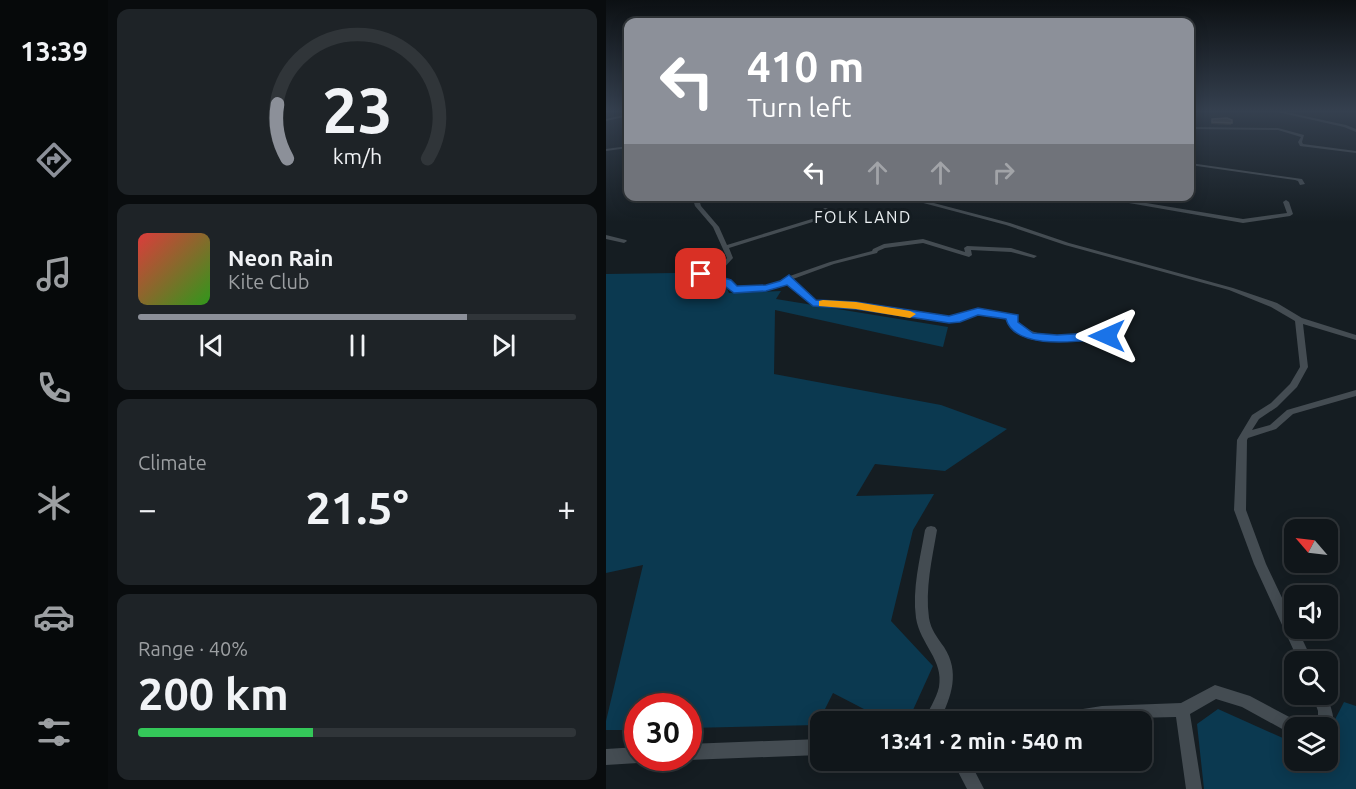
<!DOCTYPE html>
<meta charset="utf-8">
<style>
:root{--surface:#10161a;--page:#1e2327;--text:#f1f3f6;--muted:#9c9fa2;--line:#303539;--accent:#8c9099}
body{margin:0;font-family:Ubuntu,sans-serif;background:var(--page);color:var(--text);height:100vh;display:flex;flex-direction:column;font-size:22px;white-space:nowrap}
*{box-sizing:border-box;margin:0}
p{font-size:20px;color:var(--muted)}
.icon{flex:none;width:33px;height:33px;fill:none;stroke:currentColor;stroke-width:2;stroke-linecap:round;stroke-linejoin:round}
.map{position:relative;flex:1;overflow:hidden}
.sheet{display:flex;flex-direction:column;gap:9px;padding:9px;background:#090c0e;width:498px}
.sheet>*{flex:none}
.guide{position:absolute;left:18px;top:18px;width:570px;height:183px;border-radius:12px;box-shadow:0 3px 15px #0003,0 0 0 2px var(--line);background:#8c9099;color:#fff;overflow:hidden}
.needle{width:39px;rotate:298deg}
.controls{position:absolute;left:678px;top:519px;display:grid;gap:12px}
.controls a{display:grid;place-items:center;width:54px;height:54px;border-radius:12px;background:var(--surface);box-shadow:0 3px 15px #0003,0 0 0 2px var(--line);font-size:30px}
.speed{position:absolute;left:18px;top:693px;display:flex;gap:12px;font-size:30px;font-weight:700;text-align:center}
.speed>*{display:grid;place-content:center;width:78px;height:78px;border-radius:50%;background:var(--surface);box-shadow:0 3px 15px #0003,0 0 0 2px var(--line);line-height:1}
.speed .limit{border:9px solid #d22;background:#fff;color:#111}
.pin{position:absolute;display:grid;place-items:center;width:51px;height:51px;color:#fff;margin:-26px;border-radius:12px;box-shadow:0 3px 9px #0006}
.me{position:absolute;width:66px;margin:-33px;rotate:270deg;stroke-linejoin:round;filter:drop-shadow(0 0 4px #0008)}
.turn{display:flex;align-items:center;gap:21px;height:126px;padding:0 24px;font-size:27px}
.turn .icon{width:78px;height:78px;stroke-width:2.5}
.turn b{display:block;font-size:42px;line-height:51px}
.lanes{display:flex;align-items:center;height:57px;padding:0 24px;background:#0003;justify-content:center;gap:30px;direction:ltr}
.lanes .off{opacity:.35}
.big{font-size:45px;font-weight:700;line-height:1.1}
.sheet .widget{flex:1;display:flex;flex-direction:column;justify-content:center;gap:9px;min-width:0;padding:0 21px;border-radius:12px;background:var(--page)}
.sheet .dial{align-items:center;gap:0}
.dial svg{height:156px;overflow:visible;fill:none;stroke:var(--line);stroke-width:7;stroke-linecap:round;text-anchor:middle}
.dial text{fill:var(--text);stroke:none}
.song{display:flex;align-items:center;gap:18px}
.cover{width:72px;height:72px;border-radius:9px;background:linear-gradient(135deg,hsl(0 70% 55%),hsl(110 70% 35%))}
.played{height:6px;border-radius:3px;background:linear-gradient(90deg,var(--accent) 75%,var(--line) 75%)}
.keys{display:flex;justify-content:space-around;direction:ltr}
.heat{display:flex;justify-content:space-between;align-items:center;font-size:33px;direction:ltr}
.charge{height:9px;border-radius:4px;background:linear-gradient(90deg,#34c759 40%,var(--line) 0)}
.trip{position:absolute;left:204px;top:711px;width:342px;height:60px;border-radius:12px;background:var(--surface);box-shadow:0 3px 15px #0003,0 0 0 2px var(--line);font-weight:700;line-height:60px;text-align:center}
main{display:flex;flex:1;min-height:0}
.dock{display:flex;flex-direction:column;width:108px;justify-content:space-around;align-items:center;background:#06090a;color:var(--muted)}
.dock .icon{width:42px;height:42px}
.dock .current{color:var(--accent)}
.dock b{font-size:27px;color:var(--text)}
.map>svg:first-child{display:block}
.green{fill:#0b3950}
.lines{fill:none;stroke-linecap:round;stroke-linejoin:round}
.street{fill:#444c52;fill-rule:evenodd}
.wall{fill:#3e3a33}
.building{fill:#514d48;stroke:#696763;stroke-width:1.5}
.route{fill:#1a73e8;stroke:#114b97;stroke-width:1.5}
.slow{fill:#f59e0b}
.labels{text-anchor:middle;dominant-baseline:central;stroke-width:6;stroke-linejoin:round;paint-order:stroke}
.far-quarter-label{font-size:16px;letter-spacing:1.5px;fill:#ecf1f4;stroke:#151d22}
</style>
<main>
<nav class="dock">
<b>13:39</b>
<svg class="icon current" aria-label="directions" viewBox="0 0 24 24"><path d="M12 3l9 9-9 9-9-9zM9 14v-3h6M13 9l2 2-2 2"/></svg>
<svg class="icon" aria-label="music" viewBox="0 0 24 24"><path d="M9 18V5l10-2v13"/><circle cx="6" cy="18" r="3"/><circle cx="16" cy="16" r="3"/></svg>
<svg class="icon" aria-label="phone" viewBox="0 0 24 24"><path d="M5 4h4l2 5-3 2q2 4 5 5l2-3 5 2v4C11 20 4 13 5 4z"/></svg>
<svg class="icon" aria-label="climate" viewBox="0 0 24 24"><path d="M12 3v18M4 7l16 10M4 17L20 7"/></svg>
<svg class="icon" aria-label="car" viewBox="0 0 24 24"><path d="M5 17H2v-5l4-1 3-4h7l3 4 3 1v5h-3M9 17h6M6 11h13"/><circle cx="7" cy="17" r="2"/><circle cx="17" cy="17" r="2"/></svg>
<svg class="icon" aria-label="filters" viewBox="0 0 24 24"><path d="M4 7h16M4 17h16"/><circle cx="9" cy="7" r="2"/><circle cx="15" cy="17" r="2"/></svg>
</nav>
<section class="sheet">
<div class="widget dial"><svg viewBox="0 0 100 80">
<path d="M14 69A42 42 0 1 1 86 69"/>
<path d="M14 69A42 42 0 0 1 9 41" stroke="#8c9099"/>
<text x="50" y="56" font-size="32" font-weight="700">23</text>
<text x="50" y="72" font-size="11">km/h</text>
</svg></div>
<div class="widget">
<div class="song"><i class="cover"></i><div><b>Neon Rain</b><p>Kite Club</p></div></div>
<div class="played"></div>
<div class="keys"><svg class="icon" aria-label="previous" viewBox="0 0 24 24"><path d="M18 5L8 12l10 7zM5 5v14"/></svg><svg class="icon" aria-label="pause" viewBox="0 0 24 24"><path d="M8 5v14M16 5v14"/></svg><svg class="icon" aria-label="next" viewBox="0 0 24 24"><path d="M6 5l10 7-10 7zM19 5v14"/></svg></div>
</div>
<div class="widget"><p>Climate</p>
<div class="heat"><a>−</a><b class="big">21.5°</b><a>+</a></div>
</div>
<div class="widget"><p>Range · 40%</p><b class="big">200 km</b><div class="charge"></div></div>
</section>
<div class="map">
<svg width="750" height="789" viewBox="0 0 750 789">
<rect width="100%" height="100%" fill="#151d22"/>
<g class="green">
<polygon points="69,273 107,280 119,284 123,293 175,291 170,299 342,327 337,347 169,310 168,374 335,405 401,429 339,471 269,464 250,496 328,494 307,530 285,621 327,666 302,721 281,721 227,693 211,725 83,728 82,706 32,706 31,730 0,730 0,721 37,565 0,573 0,274"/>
<polygon points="738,702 750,706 750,789 598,789 591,724 612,709 688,743 688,760 722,760 722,733"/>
</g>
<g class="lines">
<g class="street">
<polygon points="667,111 675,111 740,125 750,129 750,132 738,127"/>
<polygon points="22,114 22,116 0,121 0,119"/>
<polygon points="584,127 672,128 698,135 696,142 697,144 750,151 750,153 694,146 692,142 695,137 672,130 584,129"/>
<polygon points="22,146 22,148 0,151 0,149"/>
<polygon points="584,163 696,179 699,184 694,185 692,181 689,180 584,165"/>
<path d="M86 196H92L95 206 113 227 121 245 222 214 217 210V208H221L229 215 123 248 127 258 115 271 105 275 123 281 130 288 160 286 175 282 181 277 224 262 266 251 267 249 278 244 317 239 359 252 358 248 361 246 405 248 431 256 428 258 405 252 365 250 366 255 363 257 317 243 279 248 272 251 271 253 228 264 187 279 191 286 209 301 250 303 343 317H349L372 310 411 316 412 318 410 322C436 343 470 335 501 334L505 336 501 338C468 340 427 349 402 323L404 320 372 314 350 321H343L250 307 207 305 186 288 182 282 179 284 160 290 126 291 119 283 92 274 111 269 121 258 107 227 89 206Z"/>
<polygon points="291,196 301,196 404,223 463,243 627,288 671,303 696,318 750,335 750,340 697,324 702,367 691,387 671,407 653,419 646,430 664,425 681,410 750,390 750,396 687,414 670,429 642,438 641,440 640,510 660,564 688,623 688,628 691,628 707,662 693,662 648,564 628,510 631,440 646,415 665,403 684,384 694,367 689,321 665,307 623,290 459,245 400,225"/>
<polygon points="430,196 455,196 451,199 455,201 452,203"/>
<polygon points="483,196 498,196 637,219 681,213 677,202 680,200 683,202 687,214 684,216 637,223"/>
<polygon points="0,235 20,240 21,241 18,243 0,239"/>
<path d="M325 526 329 527 331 530C326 559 319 589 323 618 325 630 331 637 338 647 354 672 346 696 333 722H318C322 710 330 700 333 687 338 660 314 644 310 618 306 589 314 559 319 530L321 527Z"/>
<polygon points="609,685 644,696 689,720 698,723 700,728 688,728 688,735 687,735 636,707 610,699 584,714 596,789 580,789 570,717 528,718 491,722 441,722 443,717 464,711 496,706 575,703"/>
<path d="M706 694H720C725 707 731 721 725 733L722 735V728H712V711Z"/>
<polygon points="214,739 214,755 82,760 76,758 82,758 82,744"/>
<polygon points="32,747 32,758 39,758 38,761 32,763 0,765 0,749"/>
<polygon points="346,760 363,760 378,789 361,789"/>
</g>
</g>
<polygon class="wall" points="606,119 626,120 625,125 605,124"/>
<polygon class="building" points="621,118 626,120 626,123 606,122 606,119"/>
<linearGradient id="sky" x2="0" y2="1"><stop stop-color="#0c1013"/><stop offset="0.5" stop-color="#35404f"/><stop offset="1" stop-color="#35404f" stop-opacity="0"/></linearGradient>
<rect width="750" height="222" fill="url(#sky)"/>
<path class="route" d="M95 271 125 280 131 286 160 285 174 281 183 275 210 300 250 302 343 316 372 308 412 315V322L427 333 451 335 501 332 507 336 501 339C474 341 409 351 400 319L372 315 354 322 343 323 250 309 207 306 181 285 160 291 128 293 117 285 91 277 90 274Z"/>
<polygon class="slow" points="217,300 250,302 304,311 310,314 304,318 250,309 213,306 213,301"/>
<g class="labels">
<g class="far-quarter-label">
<text x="257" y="217">FOLK LAND</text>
</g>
</g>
</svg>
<div class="controls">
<a><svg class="needle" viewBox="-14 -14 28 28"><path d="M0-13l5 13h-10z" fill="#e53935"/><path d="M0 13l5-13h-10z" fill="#9c9fa2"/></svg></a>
<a><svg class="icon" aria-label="sound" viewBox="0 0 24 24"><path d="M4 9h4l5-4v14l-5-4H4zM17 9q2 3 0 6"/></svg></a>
<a><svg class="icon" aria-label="search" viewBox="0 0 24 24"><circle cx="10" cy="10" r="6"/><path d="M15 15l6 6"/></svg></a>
<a><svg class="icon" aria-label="layers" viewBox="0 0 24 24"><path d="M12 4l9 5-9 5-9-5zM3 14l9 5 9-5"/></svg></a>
</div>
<div class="speed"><div class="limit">30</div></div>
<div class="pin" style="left:95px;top:274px;background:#d93025"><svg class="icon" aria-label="arrive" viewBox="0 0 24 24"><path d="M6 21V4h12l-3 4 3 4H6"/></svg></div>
<svg class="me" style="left:501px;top:336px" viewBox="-20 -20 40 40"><path d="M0-17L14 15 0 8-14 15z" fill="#1a73e8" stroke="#fff" stroke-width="4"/></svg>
<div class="trip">13:41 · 2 min · 540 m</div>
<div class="guide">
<div class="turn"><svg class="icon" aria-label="left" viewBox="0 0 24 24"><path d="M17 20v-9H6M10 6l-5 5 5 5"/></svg><div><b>410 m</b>Turn left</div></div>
<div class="lanes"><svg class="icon" aria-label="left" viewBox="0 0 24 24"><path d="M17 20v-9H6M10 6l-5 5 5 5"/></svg><svg class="icon off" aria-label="ahead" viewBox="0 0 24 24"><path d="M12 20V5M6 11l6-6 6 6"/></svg><svg class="icon off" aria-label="ahead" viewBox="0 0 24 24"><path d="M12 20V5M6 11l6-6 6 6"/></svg><svg class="icon off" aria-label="right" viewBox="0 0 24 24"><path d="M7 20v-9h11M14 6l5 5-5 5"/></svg></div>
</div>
</div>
</main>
